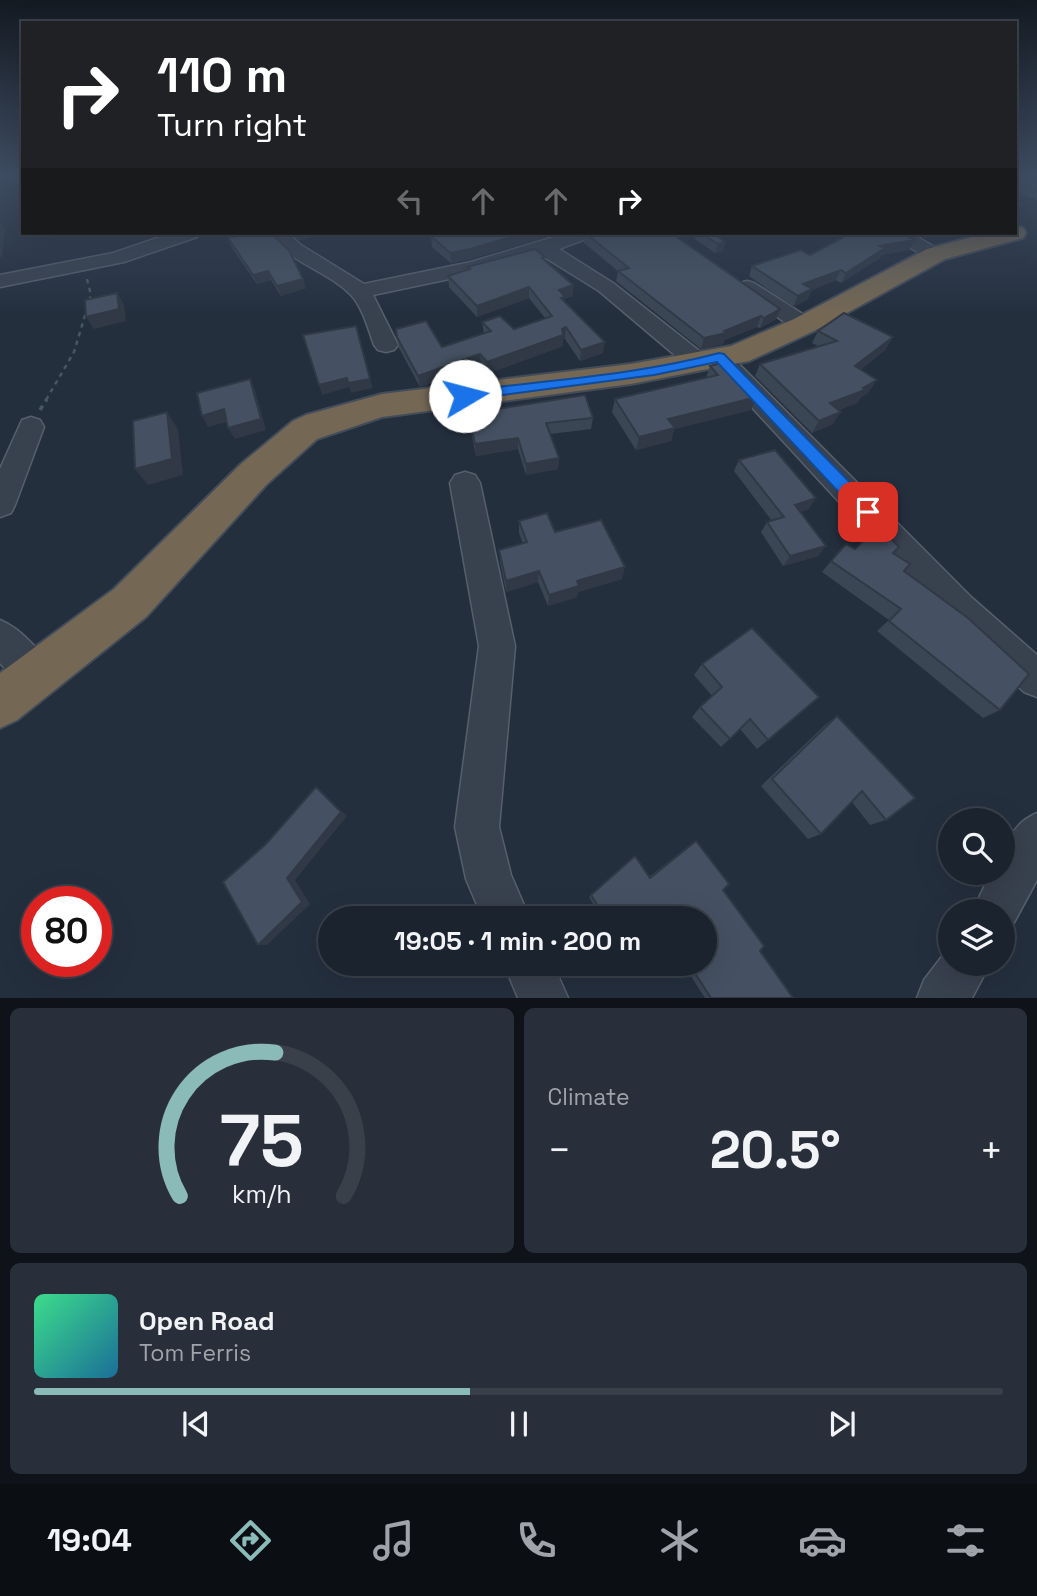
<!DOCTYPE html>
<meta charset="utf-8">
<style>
:root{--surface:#1b232e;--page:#282f3a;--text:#f1f3f6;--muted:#a0a4aa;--line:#39404a;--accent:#8bbbb9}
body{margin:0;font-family:"Space Grotesk",sans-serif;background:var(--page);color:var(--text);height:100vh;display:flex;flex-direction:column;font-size:26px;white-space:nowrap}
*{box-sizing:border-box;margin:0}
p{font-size:23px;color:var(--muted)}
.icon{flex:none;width:38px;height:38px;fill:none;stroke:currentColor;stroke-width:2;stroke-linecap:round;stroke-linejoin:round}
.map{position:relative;height:998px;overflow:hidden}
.sheet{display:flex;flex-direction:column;gap:10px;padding:10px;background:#0f1319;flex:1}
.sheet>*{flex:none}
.hud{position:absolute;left:21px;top:21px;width:996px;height:214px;border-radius:0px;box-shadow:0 7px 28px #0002,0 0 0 2px var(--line);background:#202124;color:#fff;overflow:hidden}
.tools{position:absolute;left:938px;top:808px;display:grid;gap:14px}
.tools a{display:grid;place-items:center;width:77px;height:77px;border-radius:50%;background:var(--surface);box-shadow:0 7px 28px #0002,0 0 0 2px var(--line);font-size:35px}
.speed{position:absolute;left:21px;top:886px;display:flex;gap:14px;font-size:35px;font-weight:700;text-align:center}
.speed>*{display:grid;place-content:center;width:91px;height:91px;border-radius:50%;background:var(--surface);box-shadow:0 7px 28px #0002,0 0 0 2px var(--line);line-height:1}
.speed .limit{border:10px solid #d22;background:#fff;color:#111}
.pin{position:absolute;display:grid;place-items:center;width:60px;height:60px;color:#fff;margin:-30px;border-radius:14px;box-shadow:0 4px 10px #0006}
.me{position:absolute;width:77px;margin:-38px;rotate:82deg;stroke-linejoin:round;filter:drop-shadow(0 0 5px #0008)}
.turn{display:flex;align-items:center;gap:24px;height:147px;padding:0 21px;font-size:32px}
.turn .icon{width:91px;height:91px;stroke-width:2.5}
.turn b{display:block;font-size:49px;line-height:60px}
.lanes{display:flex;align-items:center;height:66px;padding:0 21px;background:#0003;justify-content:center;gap:35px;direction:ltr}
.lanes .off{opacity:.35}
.big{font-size:52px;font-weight:600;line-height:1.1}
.sheet .tile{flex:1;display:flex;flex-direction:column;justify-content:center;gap:10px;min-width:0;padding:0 24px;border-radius:10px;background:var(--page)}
.sheet .dial{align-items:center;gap:0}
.dial svg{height:182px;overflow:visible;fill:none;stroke:var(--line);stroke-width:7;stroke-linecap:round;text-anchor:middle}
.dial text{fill:var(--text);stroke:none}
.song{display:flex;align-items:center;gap:21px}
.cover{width:84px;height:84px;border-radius:10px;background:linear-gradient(135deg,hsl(150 70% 55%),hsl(200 70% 35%))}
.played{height:7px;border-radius:4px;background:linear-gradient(90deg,var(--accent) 45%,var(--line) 45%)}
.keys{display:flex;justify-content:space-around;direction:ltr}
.heat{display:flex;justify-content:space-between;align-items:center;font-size:38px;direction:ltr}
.sheet .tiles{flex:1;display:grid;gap:10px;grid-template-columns:1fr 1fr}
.tile:last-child{grid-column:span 2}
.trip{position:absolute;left:318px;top:906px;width:399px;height:70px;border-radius:35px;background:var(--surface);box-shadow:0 7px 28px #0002,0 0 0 2px var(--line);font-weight:600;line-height:70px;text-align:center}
.tabs{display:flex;height:112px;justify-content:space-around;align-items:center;background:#0b0e12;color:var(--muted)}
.tabs .icon{width:49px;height:49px}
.tabs .active{color:var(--accent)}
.tabs b{font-size:32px;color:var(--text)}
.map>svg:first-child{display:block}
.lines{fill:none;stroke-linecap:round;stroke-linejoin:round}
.minor-casing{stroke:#565f6c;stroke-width:3}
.highway-casing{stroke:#434c59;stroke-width:4}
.path-far1{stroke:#44595c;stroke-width:2.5;stroke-dasharray:4.5 4.5;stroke-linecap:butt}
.path{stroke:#44595c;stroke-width:3.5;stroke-dasharray:5 5;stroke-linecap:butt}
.minor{fill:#38414e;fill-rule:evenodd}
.highway{fill:#746855;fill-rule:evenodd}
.wall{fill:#3b4654}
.shaded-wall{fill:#303945}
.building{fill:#455162;stroke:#303945;stroke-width:2}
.route{fill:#1a73e8;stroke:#114b97;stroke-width:2}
</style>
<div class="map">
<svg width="1037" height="998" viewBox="0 0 1037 998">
<rect width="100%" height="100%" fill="#242f3e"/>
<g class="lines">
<defs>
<g id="minor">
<polygon points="172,233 199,233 197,237 124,262 0,287 0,275 113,253"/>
<path d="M269 233H288L301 245 364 284 471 262 567 233H593L591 237 559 249 613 283 707 357 711 352 719 349 727 352 971 597 1037 655V697L1024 692 947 619 711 363 708 368 699 371 690 368 599 291 541 255 473 274 373 295 398 345 394 350 386 352 378 350 374 345C368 329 363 308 351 295 327 270 288 263 269 233Z"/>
<polygon points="888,233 911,233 946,254 943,258 929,258 890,237"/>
<polygon points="747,281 754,283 812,320 815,325 812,330 796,330 740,291 736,287 740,283"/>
<polygon points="31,417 40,420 44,427 15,505 11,513 0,517 0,469 22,420"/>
<polygon points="465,472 475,475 480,483 515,646 499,827 511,875 530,919 483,919 466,879 455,827 479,646 450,483 455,475"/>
<path d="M0 620C22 629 45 655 55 677L49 690 36 695 23 690 0 663Z"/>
<path d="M1037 813V880L1011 928 1003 932V912H972L991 873H1003C1003 847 1011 824 1037 813Z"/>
<polygon points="950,946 950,964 990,964 972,998 917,998 924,980"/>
<polygon points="504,964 553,964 568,998 518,998"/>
</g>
<polygon id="highway" points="1015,226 1023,228 1026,233 1023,238 945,259 814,331 749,361 631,384 382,417 317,439 267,484 146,617 17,720 0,728 0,673 114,589 241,464 293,421 306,415 382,394 631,364 731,346 794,319 927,249 987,233 1015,233"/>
</defs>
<use href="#minor" class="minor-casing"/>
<use href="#highway" class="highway-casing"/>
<g class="path-far1">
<polyline points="87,279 91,295 89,302"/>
<polyline points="46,400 74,352 87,309"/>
</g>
<polyline class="path" points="40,410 47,399"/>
<use href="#minor" class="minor"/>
<use href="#highway" class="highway"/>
</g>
<g class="wall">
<polygon points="1037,174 1037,200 1015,192 1015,181"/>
<polygon points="291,233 316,233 317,236 299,240"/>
<polygon points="441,233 559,233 470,259 451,263 432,247 431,236"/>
<polygon points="584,233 780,309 776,319 760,328 757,327 724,340 723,344 701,349 616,281 618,271 584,243"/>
<polygon points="697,233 713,233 725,242 723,251 715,253 695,239"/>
<polygon points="915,233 941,233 925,238"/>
<polygon points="228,238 306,288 281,296 271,280 257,284 232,248"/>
<polygon points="909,250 882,255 880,258 841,283 836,280 812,290 807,300 793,307 749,276 752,266"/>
<polygon points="545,261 573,296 565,298 564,302 603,353 580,361 565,339 563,339 563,346 487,374 481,366 420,387 399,348 397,337 442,347 484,334 482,322 514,329 545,318 529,298 477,317 449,287 448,276 467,270 467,267"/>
<polygon points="818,331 893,337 885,350 860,370 868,393 861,397 857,403 839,410 833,424 812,433 755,376 760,364 818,346 812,343"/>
<polygon points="710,366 757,397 751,410 674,429 671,441 636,450 612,412 615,399 706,378"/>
<polygon points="466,406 593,418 591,429 550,434 559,458 558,469 526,475 518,449 476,456 468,417"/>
<polygon points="739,460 809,509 800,512 818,556 783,566 761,532 767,522 772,521 734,471"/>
<polygon points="519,521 555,532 622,579 578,592 577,597 548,606 538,582 506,592 500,562 499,550 523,544 519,533"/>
<polygon points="855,549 893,553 1000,710 983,718 877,631 889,620 822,572 831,561"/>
<polygon points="702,664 819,697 757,749 740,729 721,747 692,717 700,707 712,696 694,675"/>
<polygon points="837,716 886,820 870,825 852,802 821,834 808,839 761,786 825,725"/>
<polygon points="696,841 723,890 760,951 793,998 705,998 683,964 705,964 705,919 602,919 589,897 631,859 649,877 690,845"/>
<polygon points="630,964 651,964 641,975 636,973"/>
</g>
<g class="shaded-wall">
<polygon points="1022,204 1015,214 1015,207"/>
<polygon points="0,223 5,230 2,257 0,257"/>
<polygon points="297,233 316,233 317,236 299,240"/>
<polygon points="525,233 559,233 470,259 451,263 450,253"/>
<polygon points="928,233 941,233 925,238"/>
<polygon points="915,240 909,250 882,255 880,258 841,283 846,273 880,246"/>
<polygon points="725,242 723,251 715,253 718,244"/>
<polygon points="841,270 836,280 812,290 807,300 793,307 803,284"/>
<polygon points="268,271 271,280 257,284 253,275"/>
<polygon points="303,279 306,288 281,296 277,286"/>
<polygon points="573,285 573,296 565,298 564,308 559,290"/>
<polygon points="529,287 529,298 477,317 477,306"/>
<polygon points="117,293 124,304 126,321 94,329 86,317"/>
<polygon points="780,309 776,319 760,328 764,318"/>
<polygon points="761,316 757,327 724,340 723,344 701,349 704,338"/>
<polygon points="566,327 565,339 563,339 563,346 487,374 487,362"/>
<polygon points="893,337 885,350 848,379 855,366"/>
<polygon points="605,342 603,353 580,361 581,350"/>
<polygon points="480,354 481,366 420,387 418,376"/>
<polygon points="347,378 370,379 373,388 351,393 349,387 322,395 319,385"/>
<polygon points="250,379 255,390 266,430 235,439 228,428"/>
<polygon points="877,380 868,393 861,397 857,403 823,416 830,403 863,388"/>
<polygon points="757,397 751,410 674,429 671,441 636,450 639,437 668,419"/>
<polygon points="224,409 230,421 208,427 202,416"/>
<polygon points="167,412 178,429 183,475 148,485 135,469"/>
<polygon points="841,412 833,424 812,433 819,421"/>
<polygon points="518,438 518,449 476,456 475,444"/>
<polygon points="559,458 558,469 526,475 526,464"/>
<polygon points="816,498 809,509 788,516 795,505"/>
<polygon points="826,546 818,556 783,566 790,556"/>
<polygon points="625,567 622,579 578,592 577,597 548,606 549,595 577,581"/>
<polygon points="539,571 538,582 506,592 506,581"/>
<polygon points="316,787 347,816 295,880 310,904 267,945 258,945 287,878"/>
</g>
<g class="building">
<polygon points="1037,174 1037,190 1015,182 1015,181"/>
<polygon points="1015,201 1022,204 1015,207"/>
<polygon points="247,233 271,233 289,250 303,279 277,286 268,271 253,275 228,238"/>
<polygon points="441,233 525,233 470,249 450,253 431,236"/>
<polygon points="585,233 671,233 780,309 764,318 761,316 724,331 726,333 704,338 618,271 629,268"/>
<polygon points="701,233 713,233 725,242 718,244"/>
<polygon points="851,233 901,233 915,240 880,246 885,248 846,273 841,270 803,284 812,289 798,296 752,266 801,250 810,255"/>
<polygon points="535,249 545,257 542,258 573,285 559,290 565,297 561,298 605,342 581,350 566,327 562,329 563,335 487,362 480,354 418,376 397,337 396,329 426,321 442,347 491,331 482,322 500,316 514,329 552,316 529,287 477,306 448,276 470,269 467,267"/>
<polygon points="117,293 119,309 86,317 85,300"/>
<polygon points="844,313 893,337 855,366 877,380 863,388 865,390 830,403 841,412 819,421 760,364 837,341 818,331"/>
<polygon points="356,326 370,379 348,383 347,378 319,385 303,335"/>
<polygon points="724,362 757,397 668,419 675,428 639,437 615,399 718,375 710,366"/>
<polygon points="250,379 261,419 228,428 224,409 202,416 197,393"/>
<polygon points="585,395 593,418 546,423 559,458 526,464 518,438 475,444 466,406 495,402 497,409"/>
<polygon points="167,412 172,459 135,469 133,421"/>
<polygon points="775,450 816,498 795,505 826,546 790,556 767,522 784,517 739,460"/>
<polygon points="547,513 555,532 601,520 625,567 577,581 579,586 549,595 539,571 506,581 499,550 527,542 519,521"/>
<polygon points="878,526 882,529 899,547 893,553 910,564 904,571 968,618 1029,674 1000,710 889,621 901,609 831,561 846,544 855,549"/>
<polygon points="752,628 819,697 768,740 750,719 730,739 700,707 722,687 702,664"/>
<polygon points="837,716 915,798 886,820 862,791 821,834 772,779"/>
<polygon points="316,787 341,812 287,878 302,902 258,945 223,882 266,844"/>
<polygon points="696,841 729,884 723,890 764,946 760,951 793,998 711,998 689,964 705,964 705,919 606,919 591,895 635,856 650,878"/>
<polygon points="634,964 651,964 641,975"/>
</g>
<linearGradient id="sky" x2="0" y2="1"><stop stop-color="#141a22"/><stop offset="0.56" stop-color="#3f4d63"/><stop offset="1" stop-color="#3f4d63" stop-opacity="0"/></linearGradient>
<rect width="1037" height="313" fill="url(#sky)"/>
<path class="route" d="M719 353 724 354 874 507 876 512 874 517H862L717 362 654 375 465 400 458 396 465 391C549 380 637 375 719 353Z"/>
</svg>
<div class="tools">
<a><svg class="icon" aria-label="search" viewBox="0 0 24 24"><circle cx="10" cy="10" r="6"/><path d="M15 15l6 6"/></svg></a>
<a><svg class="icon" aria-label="layers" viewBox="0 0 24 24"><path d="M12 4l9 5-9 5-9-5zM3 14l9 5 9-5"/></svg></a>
</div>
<div class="speed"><div class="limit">80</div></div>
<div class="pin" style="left:868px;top:512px;background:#d93025"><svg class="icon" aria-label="arrive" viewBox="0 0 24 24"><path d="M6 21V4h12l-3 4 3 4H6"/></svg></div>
<svg class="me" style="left:465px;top:396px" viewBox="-20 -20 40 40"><circle r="19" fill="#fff"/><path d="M0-13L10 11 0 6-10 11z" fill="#1a73e8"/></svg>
<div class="trip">19:05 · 1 min · 200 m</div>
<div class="hud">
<div class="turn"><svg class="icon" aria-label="right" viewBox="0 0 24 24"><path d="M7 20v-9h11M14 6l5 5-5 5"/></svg><div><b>110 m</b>Turn right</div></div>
<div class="lanes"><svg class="icon off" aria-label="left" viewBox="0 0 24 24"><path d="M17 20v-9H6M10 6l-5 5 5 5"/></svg><svg class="icon off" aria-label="ahead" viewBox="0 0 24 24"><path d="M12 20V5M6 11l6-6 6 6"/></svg><svg class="icon off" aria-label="ahead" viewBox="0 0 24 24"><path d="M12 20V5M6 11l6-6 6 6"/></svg><svg class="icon" aria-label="right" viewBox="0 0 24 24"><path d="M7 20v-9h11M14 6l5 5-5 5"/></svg></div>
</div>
</div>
<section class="sheet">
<div class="tiles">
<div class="tile dial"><svg viewBox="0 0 100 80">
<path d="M14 69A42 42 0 1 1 86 69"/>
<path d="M14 69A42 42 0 0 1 56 6" stroke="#8bbbb9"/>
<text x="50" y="56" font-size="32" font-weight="700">75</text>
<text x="50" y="72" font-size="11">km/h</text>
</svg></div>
<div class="tile"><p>Climate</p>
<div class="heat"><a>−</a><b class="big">20.5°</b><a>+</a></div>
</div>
<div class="tile">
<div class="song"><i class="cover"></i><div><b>Open Road</b><p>Tom Ferris</p></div></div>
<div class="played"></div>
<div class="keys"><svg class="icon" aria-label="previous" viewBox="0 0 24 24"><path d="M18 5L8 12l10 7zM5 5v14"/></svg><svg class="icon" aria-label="pause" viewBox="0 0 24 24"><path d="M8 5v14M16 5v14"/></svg><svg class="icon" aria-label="next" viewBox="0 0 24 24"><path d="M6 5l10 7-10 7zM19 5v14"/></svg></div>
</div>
</div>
</section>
<nav class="tabs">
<b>19:04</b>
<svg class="icon active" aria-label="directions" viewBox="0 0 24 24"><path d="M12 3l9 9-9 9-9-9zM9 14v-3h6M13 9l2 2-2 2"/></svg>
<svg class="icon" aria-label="music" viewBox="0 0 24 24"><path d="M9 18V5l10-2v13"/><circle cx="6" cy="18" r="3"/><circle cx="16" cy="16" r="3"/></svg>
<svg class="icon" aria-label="phone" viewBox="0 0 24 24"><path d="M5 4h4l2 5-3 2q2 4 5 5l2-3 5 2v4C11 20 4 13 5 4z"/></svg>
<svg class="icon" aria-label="climate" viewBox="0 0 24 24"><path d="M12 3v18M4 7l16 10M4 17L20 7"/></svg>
<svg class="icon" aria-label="car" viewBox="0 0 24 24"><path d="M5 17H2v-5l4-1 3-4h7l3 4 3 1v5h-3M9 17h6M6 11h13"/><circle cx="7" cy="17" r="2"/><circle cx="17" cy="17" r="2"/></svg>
<svg class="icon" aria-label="filters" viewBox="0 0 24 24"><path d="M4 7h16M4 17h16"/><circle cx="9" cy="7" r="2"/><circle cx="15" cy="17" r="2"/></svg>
</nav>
